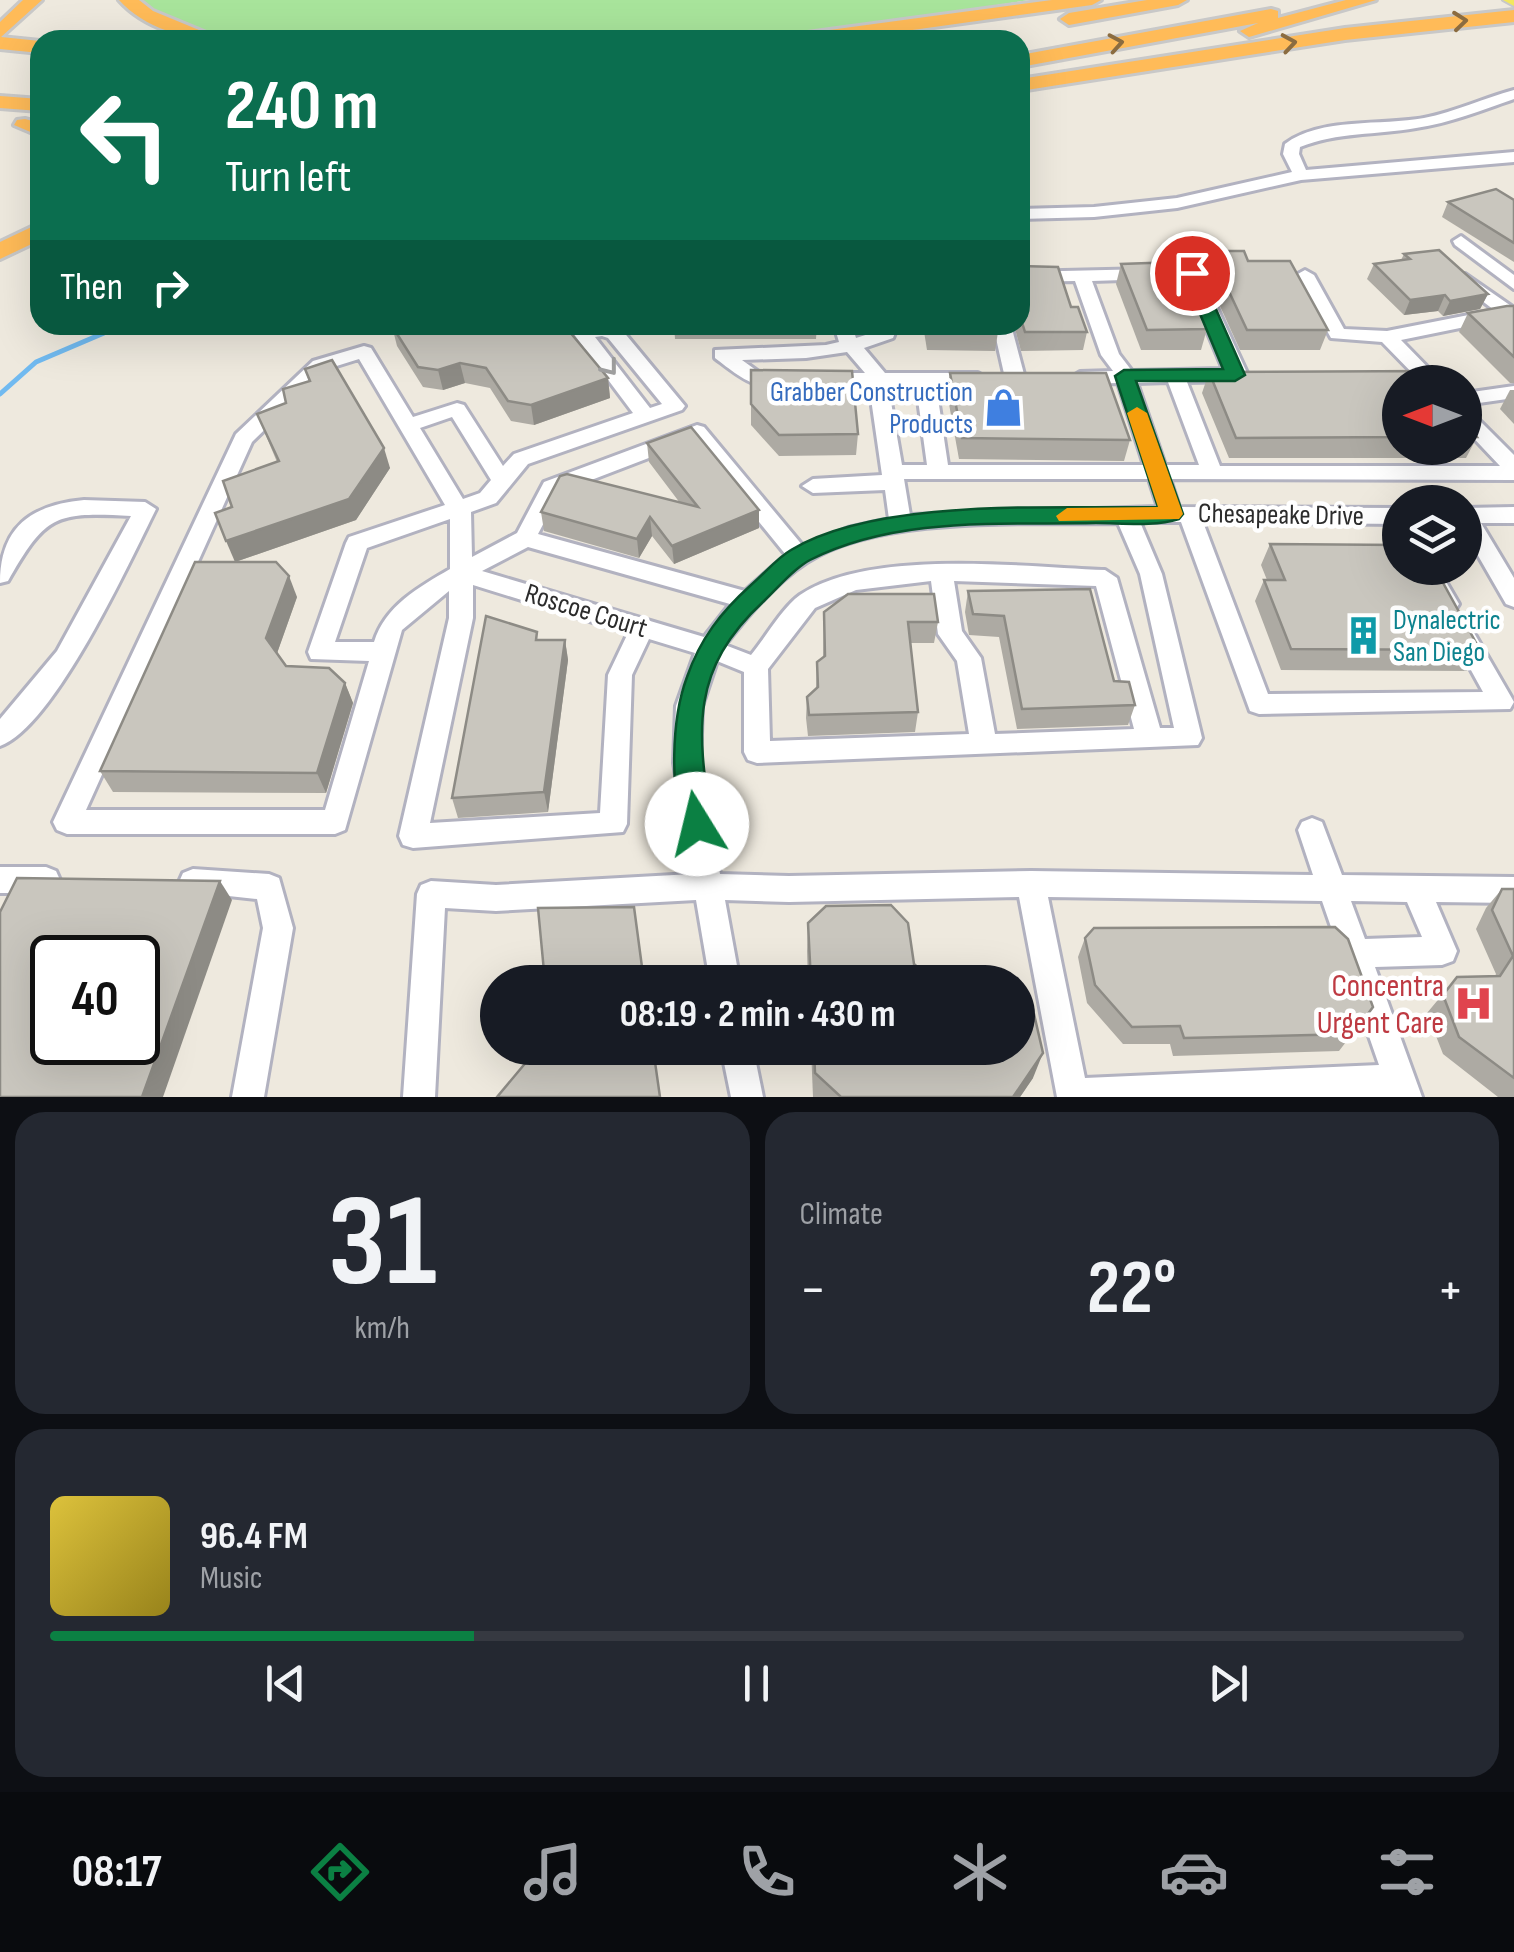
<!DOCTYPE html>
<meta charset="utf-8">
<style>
:root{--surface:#171b24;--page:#242831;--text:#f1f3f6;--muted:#9ea1a6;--line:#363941;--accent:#0b8043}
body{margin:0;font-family:"Sofia Sans Condensed",sans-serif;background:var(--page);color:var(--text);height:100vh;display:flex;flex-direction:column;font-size:38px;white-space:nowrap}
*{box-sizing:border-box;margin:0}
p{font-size:32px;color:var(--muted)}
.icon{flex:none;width:55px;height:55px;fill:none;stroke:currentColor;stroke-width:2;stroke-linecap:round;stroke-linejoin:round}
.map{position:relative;height:1097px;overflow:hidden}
.panel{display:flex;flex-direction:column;gap:15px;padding:15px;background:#0d0f14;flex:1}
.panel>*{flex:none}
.guide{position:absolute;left:30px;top:30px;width:1000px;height:305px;border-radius:30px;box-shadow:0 10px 40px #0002;background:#0b6e4f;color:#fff;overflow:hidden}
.needle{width:65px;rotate:270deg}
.tools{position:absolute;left:1382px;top:365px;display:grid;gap:20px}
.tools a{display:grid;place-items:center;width:100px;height:100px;border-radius:50%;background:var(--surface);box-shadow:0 10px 40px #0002;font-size:50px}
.speed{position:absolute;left:30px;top:935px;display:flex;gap:20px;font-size:50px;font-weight:700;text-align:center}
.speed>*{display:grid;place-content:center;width:130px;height:130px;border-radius:50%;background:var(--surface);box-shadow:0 10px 40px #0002;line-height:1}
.speed .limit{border:5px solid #111;border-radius:15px;background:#fff;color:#111}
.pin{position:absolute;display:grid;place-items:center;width:85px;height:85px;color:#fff;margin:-42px;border:5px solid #fff;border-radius:50%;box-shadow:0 2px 10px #0007}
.me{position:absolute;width:110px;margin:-55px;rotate:351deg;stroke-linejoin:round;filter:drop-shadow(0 0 8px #0008)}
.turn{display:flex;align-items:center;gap:35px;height:210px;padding:0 30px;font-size:45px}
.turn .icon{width:130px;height:130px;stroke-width:2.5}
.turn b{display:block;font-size:70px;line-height:85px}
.then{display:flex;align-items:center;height:95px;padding:0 30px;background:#0003;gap:20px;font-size:38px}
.big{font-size:75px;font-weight:700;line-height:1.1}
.panel .card{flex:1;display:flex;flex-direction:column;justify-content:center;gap:15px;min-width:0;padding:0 35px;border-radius:30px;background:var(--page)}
.panel .dial{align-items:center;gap:0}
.dial b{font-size:130px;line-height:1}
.song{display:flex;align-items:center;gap:30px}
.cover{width:120px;height:120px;border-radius:15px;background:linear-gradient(135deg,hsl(50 70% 55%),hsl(50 70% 35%))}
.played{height:10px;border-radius:5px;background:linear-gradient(90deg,var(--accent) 30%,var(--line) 30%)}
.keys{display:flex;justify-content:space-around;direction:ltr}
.heat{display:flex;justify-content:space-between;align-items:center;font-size:55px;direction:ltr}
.panel .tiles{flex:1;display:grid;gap:15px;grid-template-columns:1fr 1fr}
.card:last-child{grid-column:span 2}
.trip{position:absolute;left:480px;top:965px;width:555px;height:100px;border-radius:50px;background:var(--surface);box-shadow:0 10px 40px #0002;font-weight:700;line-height:100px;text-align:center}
.tabs{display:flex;height:160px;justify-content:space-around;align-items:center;background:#090b0e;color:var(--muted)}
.tabs .icon{width:70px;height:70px}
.tabs .selected{color:var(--accent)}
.tabs b{font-size:45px;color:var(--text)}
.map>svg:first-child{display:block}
.green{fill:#a8e49b}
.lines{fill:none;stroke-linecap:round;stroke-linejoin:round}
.stream{stroke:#71baf0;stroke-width:5}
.minor-casing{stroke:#b2b2c0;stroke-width:6}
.major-casing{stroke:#c8c8c8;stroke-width:4}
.highway-casing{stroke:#c8c8c8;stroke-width:6}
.minor{fill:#fff;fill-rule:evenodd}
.major{fill:#f2e75f;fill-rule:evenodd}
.highway{fill:#ffbb58;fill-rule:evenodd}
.wall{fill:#adaaa3}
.shaded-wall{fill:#8d8b85}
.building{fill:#c9c6be;stroke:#8d8b85;stroke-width:2.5;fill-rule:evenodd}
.oneway{stroke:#8b6c40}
.oneway2{stroke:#a0a0a0}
.route{fill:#0b8043;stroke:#07532c;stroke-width:2.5}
.slow{fill:#f59e0b}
.labels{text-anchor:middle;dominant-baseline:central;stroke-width:9;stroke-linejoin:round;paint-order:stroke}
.shop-label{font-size:28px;fill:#366cbe;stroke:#fff;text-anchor:end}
.street-label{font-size:28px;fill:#2c2c2c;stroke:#fff}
.culture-label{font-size:28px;fill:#0d838f;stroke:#fff;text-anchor:start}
.near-health-label{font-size:32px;fill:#be3a42;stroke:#fff;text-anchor:end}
</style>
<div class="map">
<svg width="1514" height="1097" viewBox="0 0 1514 1097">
<rect width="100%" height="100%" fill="#eee9de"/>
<polygon class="green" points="136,0 1029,0 873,25 728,40 245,40 178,25"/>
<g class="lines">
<polyline class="stream" points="0,394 36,362 104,333 106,325"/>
<defs>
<g id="minor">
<path d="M1514 90V99C1482 110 1450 123 1416 128 1377 135 1337 132 1300 147L1299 154 1306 170 1514 152V162L1301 180 1177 208 1094 217 1020 219V209L1094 207 1177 198 1292 172 1283 154 1285 144C1320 117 1382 126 1424 118 1455 112 1484 98 1514 90Z"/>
<polygon points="1461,236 1514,275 1514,289 1455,245 1453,241"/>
<path d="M1192 268 1201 273 1248 375 1238 381 1187 382 1220 466H1500L1465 429V411L1472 413 1514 455V480L1170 479 1179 507 1400 508V524L1203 522 1268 694 1483 692 1450 632 1454 626H1470L1510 695 1514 702 1510 709 1259 714 1250 711 1181 522H1140L1162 574 1202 738 1198 745 757 763 748 760 744 752V672L717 661 702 706 700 763 720 874 789 876 1031 871 1313 875 1298 830 1302 822 1312 818 1322 822 1342 875 1514 877V903L1436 902 1457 951 1453 961 1442 965 1375 967 1422 1097H1057L1019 897 789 902 725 900 740 982H710L696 900 496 911 445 908 435 1097H403L417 894 421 885 431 881 496 885 692 874 674 763 676 706 695 653 649 639 632 675 627 824 623 832 413 848 403 845 399 836 449 618V591L402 630 345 830 335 834H67L57 830 53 822 236 434 313 361 364 346 371 348 413 417 457 403 464 405 503 466 514 454 633 413 573 333 575 329 606 325 622 330 685 406 682 410 528 464 496 503 471 512 472 557 517 533 544 482 697 425 704 427 803 546 848 528 889 519 885 490 813 493 802 486 813 479 882 475 869 385H825L815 379 825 373H865L847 352 806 358 742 360 760 373H778L788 379C763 399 735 373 715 358V350L826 345 839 342 834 325H852L856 338 878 331 880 325H898L893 338 864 348 885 373H978L988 379 978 385H936L948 465H1144L1118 383 1080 384 1070 378 1080 372 1113 371 1101 355 1075 281 1020 282V272ZM1185 278 1223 369 1132 371 1119 354 1092 281ZM602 336 608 338 662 404 650 408 595 337ZM359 359 445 505 349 537 346 543 308 652 311 659 369 661 325 810H86L252 442 327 369ZM1168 382 1199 465H1165L1137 383ZM888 385H916L927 465H902ZM452 417 491 480 480 493 463 499 420 428ZM693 441 786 555 745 591 538 534 560 492ZM904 479H1149L1158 507 910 515ZM450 519V569C419 587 385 606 374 642H335L367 548ZM1118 523 1140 574 1174 728H1160L1117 578 1105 570C1023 567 869 548 800 595 782 608 766 637 751 655L725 645C747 616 776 582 807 562 880 514 1031 525 1118 523ZM528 547 730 604 704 637 482 571ZM931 581 938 634 957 661 969 734 770 741 768 669 815 608 856 590ZM954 581 1096 586 1134 729 995 734 981 658 962 631ZM473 585 628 633 608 675 600 813 430 823 473 618ZM1048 897 1322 901 1379 1065 1085 1078ZM1351 901 1407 902 1422 937 1365 939Z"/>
<polygon points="1305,270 1314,275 1344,329 1387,331 1494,310 1459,283 1456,279 1465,274 1514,308 1514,317 1401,340 1442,382 1421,382 1382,342 1331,338 1296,275"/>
<polygon points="993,325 1011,325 1025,378 1022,382 1015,384 1005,378"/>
<polygon points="1514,386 1514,398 1465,405 1465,393"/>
<path d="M84 500 145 502 156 509C130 561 54 727 0 746V719L57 651 131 516C54 512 46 515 8 581L0 583C0 527 31 505 84 500Z"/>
<polygon points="1514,507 1514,523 1481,523 1514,578 1514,607 1506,604 1465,533 1465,508"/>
<polygon points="1416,568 1438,568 1459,604 1455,610 1439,610"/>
<polygon points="0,867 46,867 56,871 60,880 56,889 46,893 0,893"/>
<polygon points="193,869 269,874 279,878 293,928 264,1097 232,1097 263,928 257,899 183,891 179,882 183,873"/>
<polygon points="721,1048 753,1048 763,1097 731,1097"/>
</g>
<polygon id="major" points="1503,0 1514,0 1514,6"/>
<g id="highway">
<polygon points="23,0 42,0 1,37 40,41 40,53 0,49 0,22"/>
<path d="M119 0H139L153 11 223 40C186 40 144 28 119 0Z"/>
<polygon points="1052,0 1101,0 1092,5 841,40 790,40 800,34"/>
<polygon points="1147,0 1187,0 1178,5 1069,25 1060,19 1069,13"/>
<polygon points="1346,0 1376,0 1249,37 1240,31 1258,23 1020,67 1020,55 1271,9 1278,11 1278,18"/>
<polygon points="1514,10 1514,22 1345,40 1020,91 1020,79 1345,28"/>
<polygon points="0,96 40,99 40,111 0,108"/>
<polygon points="25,119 40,123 40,136 14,125 17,120"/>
<polygon points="40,223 40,240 0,259 0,242"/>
</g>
</defs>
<use href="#minor" class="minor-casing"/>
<use href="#major" class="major-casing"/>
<use href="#highway" class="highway-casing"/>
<use href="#minor" class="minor"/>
<use href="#major" class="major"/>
<use href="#highway" class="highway"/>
</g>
<g class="wall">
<polygon points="1514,200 1514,262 1442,217 1448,202"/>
<polygon points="1210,251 1248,261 1328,330 1320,350 1240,350 1204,271"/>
<polygon points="1404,254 1488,294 1480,309 1443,316 1438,311 1404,315 1367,279 1374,264 1401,260"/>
<polygon points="1121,264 1207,329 1201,350 1141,350 1116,284"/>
<polygon points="1020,266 1071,307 1087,332 1083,350 1021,351 1014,325 1020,325"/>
<polygon points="1514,306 1514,383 1510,383 1459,332 1468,313"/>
<polygon points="674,325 817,325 816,339 675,339"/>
<polygon points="923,325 996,325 998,332 995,351 927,350"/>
<polygon points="392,326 608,378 610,398 534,425 511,421 490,388 465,383 443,390 423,387 397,346"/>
<polygon points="305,369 390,468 356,520 235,562 297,597 277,653 286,666 345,683 353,703 326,793 113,792 100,771 235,562 232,507 277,462 257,414 286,403 309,382"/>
<polygon points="751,370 858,434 856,455 779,456 751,425"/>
<polygon points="1209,372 1400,382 1400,448 1465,448 1465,419 1477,437 1466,458 1229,458 1202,393"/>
<polygon points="950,373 1130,440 1124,461 959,459 947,393"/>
<polygon points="1510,390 1514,390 1514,424 1500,409"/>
<polygon points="647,443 759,528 674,564 652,536 639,558 544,531 541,512 680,503 649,462"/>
<polygon points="1270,544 1428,581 1480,650 1467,671 1281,670 1255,601 1264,580 1267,580 1261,565"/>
<polygon points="968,591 1114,681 1135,705 1128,725 1017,729 999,637 969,635 965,612"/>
<polygon points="824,612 938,622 934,643 910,643 918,712 915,732 808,736 806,718 807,697 816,689 817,662 823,658"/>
<polygon points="539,640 565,640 568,660 548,812 458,818 452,798"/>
<polygon points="1502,889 1514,889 1514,1097 1498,1097 1443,1054 1427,1013 1457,977 1495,976 1496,974 1476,929 1486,908"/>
<polygon points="808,923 914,964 934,982 808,982 807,951"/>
<polygon points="1085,938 1373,1007 1339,1051 1173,1056 1170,1044 1123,1044 1087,1003 1078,957"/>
<polygon points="811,1048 1018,1048 1033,1078 1020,1097 813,1097"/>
</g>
<g class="shaded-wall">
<polygon points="1488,294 1480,309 1443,316 1450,301"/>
<polygon points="1445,295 1438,311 1404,315 1410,300"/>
<polygon points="460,363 465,383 443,390 438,370"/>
<polygon points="608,378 610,398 534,425 531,405"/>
<polygon points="384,448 390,468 356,520 235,562 226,541"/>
<polygon points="759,510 759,528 674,564 672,546"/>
<polygon points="650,517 652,536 639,558 637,539"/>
<polygon points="289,576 297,597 275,659 266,638"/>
<polygon points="565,640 568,660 548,812 544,792"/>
<polygon points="345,683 353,703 326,793 317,773"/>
<polygon points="220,881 232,900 163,1097 142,1097"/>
<polygon points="1043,1053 1033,1078 1020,1097 1013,1097"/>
</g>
<g class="building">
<polygon points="1496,189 1514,200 1514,243 1448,202"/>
<polygon points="1439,250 1488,294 1450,301 1445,295 1410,300 1374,264 1410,259 1404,254"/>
<polygon points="1210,251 1244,251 1248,261 1290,261 1328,330 1247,330"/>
<polygon points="1177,262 1207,329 1147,330 1121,264"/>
<polygon points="1020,266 1058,267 1071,307 1078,307 1087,332 1025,332 1020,316"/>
<polygon points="1507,306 1514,306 1514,357 1468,313"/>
<polygon points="395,325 564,325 608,378 531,405 508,401 486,368 460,363 438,370 418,367 392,326"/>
<polygon points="928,325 996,325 998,332 930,332"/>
<polygon points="332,360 384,448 349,499 226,541 215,513 232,507 223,481 279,461 257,414 286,403 283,389 310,381 305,369"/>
<polygon points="751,370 852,371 858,434 779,435 751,404"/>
<polygon points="1433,371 1440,382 1400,382 1400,437 1236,438 1209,372"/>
<polygon points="950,373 1106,373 1130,440 962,438"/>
<polygon points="1465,419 1477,437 1465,437"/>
<polygon points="691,427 759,510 672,546 650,517 637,539 541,512 560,476 567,474 698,507 647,443"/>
<polygon points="1270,544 1400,545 1400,568 1421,568 1428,581 1442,581 1480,650 1291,649 1264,580 1285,580"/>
<polygon points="195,562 276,562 289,576 266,638 286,666 329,668 345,683 317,773 100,771"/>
<polygon points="1090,589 1114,681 1129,682 1135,705 1022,709 1004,616 973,614 968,591"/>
<polygon points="848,594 934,594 938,622 908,622 918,712 809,715 807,697 818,687 817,662 825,656 824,612"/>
<polygon points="486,616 537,632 536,640 565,640 544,792 452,798"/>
<path d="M17 878 220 881 142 1097H0V912ZM52 958H138V1042H52Z"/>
<polygon points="1502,889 1514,889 1514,1078 1459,1037 1443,995 1457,977 1500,976 1513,956 1492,910"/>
<polygon points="891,905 908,923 914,964 934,982 811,982 808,923 826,906"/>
<polygon points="634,907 644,982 545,982 538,908"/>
<polygon points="1335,927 1348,939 1373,1007 1353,1034 1184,1038 1180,1026 1132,1027 1095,985 1085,938 1094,928"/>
<polygon points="1018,1001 1034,1014 1043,1053 1013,1097 841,1097 815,1073 814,1048 1018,1048"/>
<polygon points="538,1048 653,1048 660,1097 497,1097"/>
</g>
<defs><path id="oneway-chevron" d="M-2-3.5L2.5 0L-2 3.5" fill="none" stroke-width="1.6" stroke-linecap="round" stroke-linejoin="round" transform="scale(2.5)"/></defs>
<g class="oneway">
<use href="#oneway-chevron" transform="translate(1460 21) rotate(-6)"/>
<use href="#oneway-chevron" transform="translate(1116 43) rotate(-10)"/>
<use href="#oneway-chevron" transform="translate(1289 43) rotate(-9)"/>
</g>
<use class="oneway2" href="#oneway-chevron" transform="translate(610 368) rotate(52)"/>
<path class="route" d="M1192 268 1200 273 1245 375 1235 381H1136L1183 514 1179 519C1154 527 1122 523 1096 523 1001 525 897 516 810 560 793 569 778 588 764 601 688 671 698 731 711 824L707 833 697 837 687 833C668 793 672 717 687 677 700 639 721 612 751 585 764 574 777 558 791 550 879 497 1056 509 1158 507L1115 376 1124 370 1223 369 1183 273Z"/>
<polygon class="slow" points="1137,407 1147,413 1183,514 1179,519 1059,521 1056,516 1067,508 1158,507 1127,413"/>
<defs>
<symbol id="shop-bare" viewBox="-9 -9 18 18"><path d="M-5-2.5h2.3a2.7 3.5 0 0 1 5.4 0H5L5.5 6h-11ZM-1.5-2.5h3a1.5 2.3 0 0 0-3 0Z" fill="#3f7fe0" stroke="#fff" stroke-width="2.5" paint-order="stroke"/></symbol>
<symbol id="building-bare" viewBox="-9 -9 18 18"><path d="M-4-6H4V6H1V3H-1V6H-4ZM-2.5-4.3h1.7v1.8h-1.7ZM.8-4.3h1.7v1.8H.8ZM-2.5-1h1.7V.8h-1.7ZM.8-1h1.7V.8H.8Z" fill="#0f9aa8" stroke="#fff" stroke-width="2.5" paint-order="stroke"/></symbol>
<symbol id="hospital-bare" viewBox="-9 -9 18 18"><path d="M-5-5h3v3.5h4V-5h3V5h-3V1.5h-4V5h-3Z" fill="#e0444e" stroke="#fff" stroke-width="2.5" paint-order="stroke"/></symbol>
</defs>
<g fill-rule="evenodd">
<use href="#shop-bare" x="976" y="380" width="55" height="55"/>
<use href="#building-bare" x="1336" y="608" width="55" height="55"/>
<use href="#hospital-bare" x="1446" y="976" width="55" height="55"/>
</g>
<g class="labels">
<g class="shop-label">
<text x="973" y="392">Grabber Construction<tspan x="973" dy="32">Products</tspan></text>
</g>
<g class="street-label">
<text transform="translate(1281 515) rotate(1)">Chesapeake Drive</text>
<text transform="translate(586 611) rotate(17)">Roscoe Court</text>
</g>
<g class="culture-label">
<text x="1393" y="620">Dynalectric<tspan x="1393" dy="32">San Diego</tspan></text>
</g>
<g class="near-health-label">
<text x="1444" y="986">Concentra<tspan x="1444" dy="37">Urgent Care</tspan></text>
</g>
</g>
</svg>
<div class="tools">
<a><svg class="needle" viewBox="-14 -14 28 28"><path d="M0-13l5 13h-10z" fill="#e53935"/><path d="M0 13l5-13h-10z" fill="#9ea1a6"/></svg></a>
<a><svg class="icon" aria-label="layers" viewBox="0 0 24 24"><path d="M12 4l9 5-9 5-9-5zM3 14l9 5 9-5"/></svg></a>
</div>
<div class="speed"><div class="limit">40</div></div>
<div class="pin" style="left:1192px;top:273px;background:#d93025"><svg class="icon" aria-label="arrive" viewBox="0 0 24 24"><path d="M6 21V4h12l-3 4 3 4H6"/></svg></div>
<svg class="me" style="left:697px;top:824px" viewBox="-20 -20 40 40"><circle r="19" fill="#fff"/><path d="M0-13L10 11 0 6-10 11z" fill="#0b8043"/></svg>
<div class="trip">08:19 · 2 min · 430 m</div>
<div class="guide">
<div class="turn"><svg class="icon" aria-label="left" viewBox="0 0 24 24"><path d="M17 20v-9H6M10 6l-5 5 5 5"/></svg><div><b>240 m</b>Turn left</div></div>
<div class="then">Then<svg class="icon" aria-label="right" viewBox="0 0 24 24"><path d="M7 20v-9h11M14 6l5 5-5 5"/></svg></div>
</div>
</div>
<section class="panel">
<div class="tiles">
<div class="card dial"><b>31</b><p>km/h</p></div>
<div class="card"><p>Climate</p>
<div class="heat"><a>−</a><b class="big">22°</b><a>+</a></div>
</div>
<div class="card">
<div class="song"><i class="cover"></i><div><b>96.4 FM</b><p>Music</p></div></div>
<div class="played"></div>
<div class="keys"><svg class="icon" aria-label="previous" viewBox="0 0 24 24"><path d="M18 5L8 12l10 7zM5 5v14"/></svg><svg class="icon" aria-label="pause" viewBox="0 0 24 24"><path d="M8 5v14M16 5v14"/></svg><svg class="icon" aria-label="next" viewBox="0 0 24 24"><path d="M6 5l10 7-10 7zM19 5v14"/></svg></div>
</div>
</div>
</section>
<nav class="tabs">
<b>08:17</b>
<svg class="icon selected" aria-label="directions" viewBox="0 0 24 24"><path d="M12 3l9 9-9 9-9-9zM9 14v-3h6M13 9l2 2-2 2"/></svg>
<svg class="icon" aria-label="music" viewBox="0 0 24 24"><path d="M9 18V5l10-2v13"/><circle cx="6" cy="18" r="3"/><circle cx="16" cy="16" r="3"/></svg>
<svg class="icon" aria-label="phone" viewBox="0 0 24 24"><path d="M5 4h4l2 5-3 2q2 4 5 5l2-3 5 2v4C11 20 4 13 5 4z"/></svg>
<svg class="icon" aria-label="climate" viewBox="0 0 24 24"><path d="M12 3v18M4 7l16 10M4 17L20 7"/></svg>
<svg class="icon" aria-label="car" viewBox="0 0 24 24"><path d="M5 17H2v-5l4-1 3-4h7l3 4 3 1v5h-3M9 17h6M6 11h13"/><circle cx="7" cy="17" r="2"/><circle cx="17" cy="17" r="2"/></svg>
<svg class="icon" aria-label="filters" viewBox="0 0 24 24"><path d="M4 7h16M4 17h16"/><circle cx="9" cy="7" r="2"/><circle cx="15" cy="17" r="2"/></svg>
</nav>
